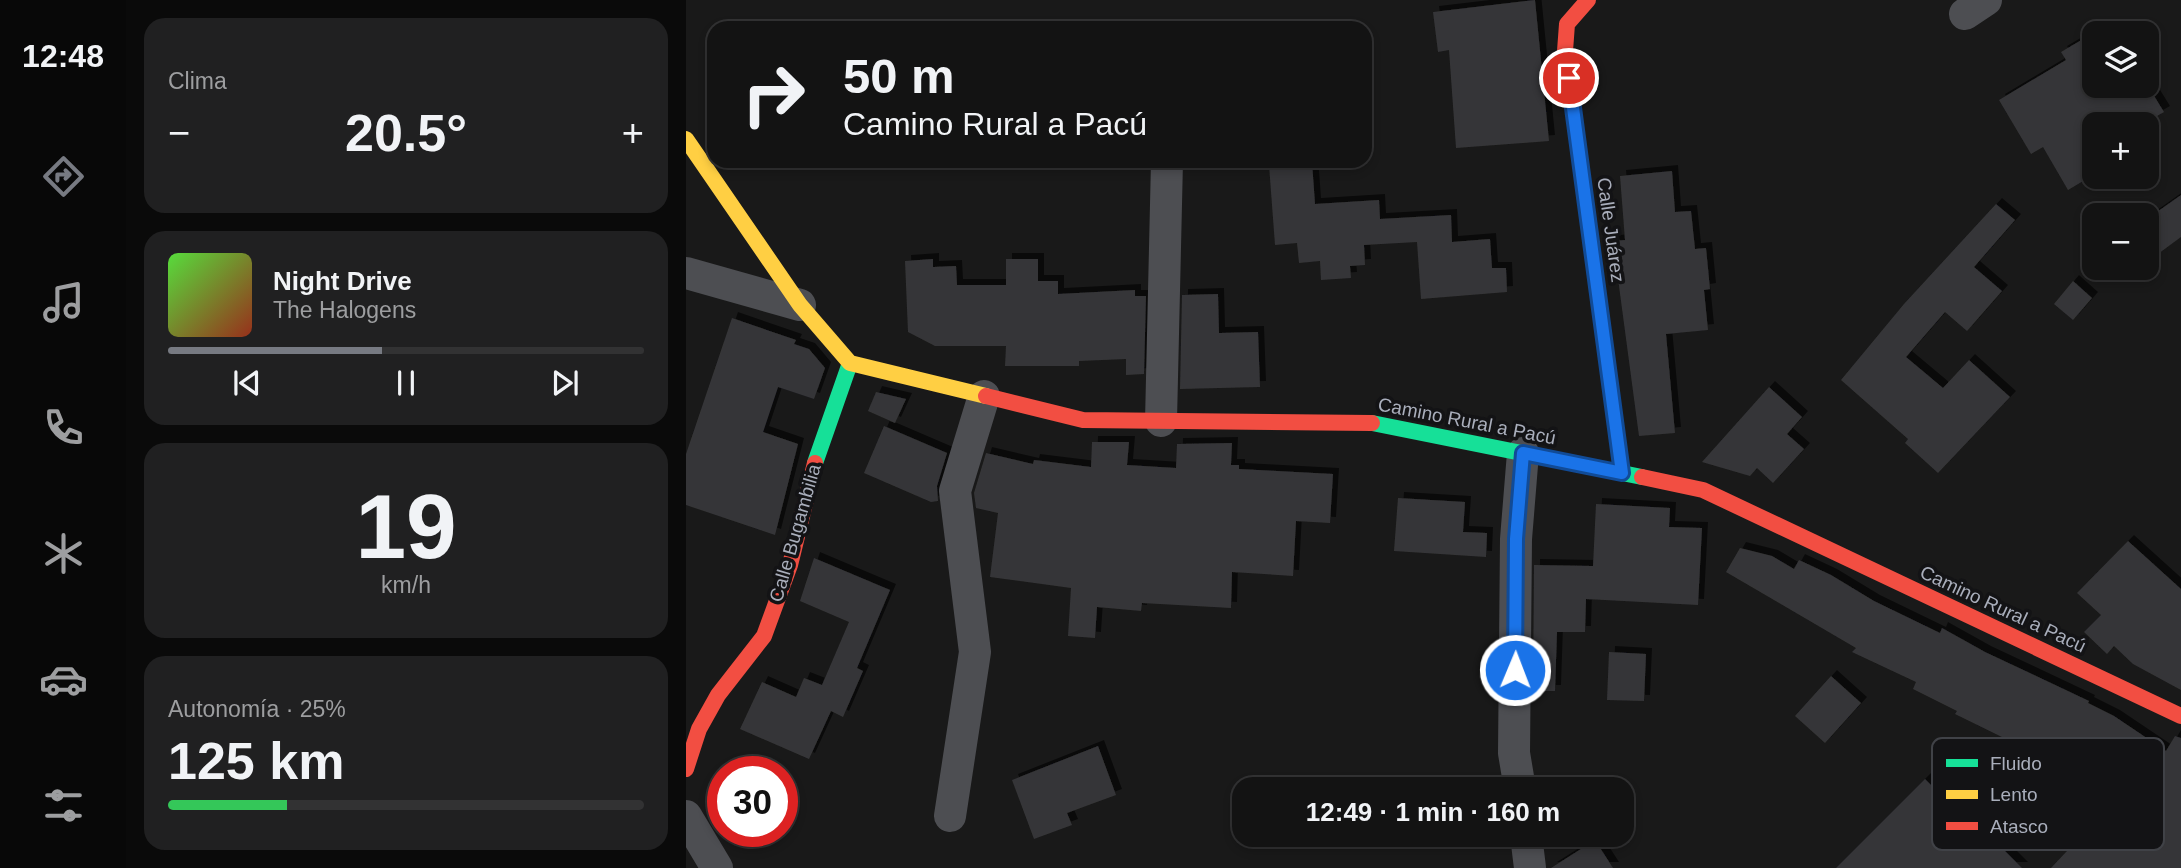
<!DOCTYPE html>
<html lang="es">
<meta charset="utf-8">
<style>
:root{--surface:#131313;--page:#202021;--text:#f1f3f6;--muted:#9d9ea0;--line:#323233;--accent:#777a82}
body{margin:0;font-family:Helvetica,sans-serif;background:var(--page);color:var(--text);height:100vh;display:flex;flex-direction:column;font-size:26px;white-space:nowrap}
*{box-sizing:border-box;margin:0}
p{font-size:23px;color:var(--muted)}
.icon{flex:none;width:38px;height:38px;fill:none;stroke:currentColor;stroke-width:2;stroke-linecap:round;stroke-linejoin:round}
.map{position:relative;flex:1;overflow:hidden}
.sheet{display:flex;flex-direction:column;gap:18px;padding:18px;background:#0a0a0a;width:560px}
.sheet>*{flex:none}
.banner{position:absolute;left:21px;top:21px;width:665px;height:147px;border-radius:21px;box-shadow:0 4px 10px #0003,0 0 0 2px var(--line);background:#131313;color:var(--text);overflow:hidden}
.controls{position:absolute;left:1396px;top:21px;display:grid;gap:14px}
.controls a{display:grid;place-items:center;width:77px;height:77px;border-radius:14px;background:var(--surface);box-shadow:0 4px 10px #0003,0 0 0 2px var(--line);font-size:35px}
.speed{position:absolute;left:21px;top:756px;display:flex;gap:14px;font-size:35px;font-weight:700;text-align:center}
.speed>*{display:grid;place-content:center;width:91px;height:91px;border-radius:50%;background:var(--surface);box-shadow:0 4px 10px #0003,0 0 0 2px var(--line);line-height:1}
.speed .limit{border:10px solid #d22;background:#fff;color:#111}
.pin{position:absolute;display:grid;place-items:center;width:60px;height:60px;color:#fff;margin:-30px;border:4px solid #fff;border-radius:50%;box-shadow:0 2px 7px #0007}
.me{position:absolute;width:77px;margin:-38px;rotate:1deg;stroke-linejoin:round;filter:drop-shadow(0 0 5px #0008)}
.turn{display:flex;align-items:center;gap:24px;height:147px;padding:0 21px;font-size:32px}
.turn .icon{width:91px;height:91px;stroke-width:2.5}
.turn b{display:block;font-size:49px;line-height:60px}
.big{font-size:52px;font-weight:800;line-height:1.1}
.sheet .widget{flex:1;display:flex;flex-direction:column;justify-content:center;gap:10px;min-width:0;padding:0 24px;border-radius:21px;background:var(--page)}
.sheet .dial{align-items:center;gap:0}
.dial b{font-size:91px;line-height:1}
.song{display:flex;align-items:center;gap:21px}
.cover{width:84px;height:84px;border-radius:10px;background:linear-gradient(135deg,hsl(110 70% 55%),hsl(10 70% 35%))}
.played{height:7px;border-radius:4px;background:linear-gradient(90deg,var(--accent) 45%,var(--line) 45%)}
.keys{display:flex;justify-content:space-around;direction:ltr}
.heat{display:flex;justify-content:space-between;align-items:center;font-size:38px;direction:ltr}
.charge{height:10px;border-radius:5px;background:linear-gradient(90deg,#34c759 25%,var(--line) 0)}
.trip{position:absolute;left:546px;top:777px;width:402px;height:70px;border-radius:21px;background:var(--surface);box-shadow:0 4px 10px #0003,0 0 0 2px var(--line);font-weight:800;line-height:70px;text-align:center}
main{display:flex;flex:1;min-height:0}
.tab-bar{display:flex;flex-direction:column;width:126px;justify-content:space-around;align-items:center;background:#080808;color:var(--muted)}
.tab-bar .icon{width:49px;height:49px}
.tab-bar .selected{color:var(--accent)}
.tab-bar b{font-size:32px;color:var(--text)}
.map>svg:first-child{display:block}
.building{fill:#353537;filter:url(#shadow)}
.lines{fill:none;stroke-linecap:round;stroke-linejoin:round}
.street{stroke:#4d4e52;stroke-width:32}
.fast{stroke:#16e098;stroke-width:16}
.slow{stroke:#ffcf43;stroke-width:16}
.jam{stroke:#f24e42;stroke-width:16}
.route-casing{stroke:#114b97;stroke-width:18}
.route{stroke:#1a73e8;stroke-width:12}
.labels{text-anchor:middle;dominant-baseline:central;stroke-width:7;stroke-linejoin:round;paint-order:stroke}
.street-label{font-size:19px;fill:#a9aebb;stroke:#131315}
.key{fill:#131315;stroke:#404247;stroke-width:2}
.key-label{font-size:19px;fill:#a9aebb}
</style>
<main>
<nav class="tab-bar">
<b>12:48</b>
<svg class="icon selected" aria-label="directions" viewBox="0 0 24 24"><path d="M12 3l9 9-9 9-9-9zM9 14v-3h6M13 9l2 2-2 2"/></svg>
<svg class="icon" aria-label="music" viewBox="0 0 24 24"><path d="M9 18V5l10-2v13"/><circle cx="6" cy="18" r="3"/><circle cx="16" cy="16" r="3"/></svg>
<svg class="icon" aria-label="phone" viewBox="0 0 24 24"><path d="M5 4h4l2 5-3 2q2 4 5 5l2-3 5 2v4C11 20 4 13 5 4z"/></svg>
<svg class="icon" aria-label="climate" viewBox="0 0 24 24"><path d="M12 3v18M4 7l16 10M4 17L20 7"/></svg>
<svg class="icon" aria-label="car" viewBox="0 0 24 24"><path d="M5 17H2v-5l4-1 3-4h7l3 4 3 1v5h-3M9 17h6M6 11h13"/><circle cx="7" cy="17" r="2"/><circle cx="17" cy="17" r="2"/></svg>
<svg class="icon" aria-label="filters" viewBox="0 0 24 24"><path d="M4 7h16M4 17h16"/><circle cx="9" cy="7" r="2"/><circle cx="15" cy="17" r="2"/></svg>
</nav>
<section class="sheet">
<div class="widget"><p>Clima</p>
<div class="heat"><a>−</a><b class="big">20.5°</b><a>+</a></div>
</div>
<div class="widget">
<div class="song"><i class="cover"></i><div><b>Night Drive</b><p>The Halogens</p></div></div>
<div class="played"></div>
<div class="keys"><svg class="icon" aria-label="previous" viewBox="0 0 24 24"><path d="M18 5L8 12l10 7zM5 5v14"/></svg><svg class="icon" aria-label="pause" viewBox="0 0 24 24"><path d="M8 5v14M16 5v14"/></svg><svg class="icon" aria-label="next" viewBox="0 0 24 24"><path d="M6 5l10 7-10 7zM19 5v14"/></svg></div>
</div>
<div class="widget dial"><b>19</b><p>km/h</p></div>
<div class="widget"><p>Autonomía · 25%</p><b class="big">125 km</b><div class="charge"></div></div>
</section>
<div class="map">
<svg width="1495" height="868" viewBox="0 0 1495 868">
<defs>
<filter id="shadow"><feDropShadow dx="6" dy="-6" stdDeviation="0" flood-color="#0009"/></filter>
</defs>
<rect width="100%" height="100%" fill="#191919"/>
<g class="building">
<polygon points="849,0 863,141 770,148 763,50 752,52 747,12"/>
<polygon points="1409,32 1409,86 1462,86 1478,112 1457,124 1409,124 1409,174 1382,190 1357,147 1345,154 1313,100 1380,60 1375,52"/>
<polygon points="626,162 629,204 693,200 694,219 765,215 766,242 804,239 806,268 820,268 821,292 735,299 731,242 678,245 679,265 664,266 665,278 635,280 634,261 613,263 611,243 589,245 583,165"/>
<polygon points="986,171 989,212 1005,211 1009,249 1020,248 1024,289 1018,290 1022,330 980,334 989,433 953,436 927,241 939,240 934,176"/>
<polygon points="1495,195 1495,237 1461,262 1461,219"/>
<polygon points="1310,204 1329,220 1288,267 1316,291 1281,331 1259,312 1220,357 1257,388 1283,360 1324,397 1252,473 1219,443 1222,439 1155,380 1218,304"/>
<polygon points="247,259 247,267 270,266 271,285 320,285 320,259 352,259 352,281 372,281 372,294 449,290 449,296 460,296 458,374 440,375 440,359 393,361 393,366 319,366 320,346 249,346 222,332 219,261"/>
<polygon points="1387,281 1406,298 1387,320 1368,304"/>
<polygon points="532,294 533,333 572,332 574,387 494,389 496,295"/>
<polygon points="46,318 110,340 108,344 123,349 139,368 128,399 92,387 77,432 112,444 89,535 0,505 0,454"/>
<polygon points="1083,387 1116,417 1101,434 1118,449 1087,483 1071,468 1064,476 1016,462"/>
<polygon points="190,392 220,399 209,423 182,411"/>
<polygon points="198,426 261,453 251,486 252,501 245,502 178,473"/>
<polygon points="406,442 443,442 441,465 490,468 491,444 546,443 545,465 553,465 553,469 647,474 644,523 610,521 607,576 546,572 545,608 456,603 455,611 411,607 409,638 382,636 385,588 304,577 312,513 290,508 288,493 300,453 347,464 348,460 405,467"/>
<polygon points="712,498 779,502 777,532 801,533 800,557 708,551"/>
<polygon points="910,504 984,508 983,527 1016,528 1012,605 900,599 899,632 871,632 869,691 847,691 848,565 907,566"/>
<polygon points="1442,541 1495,589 1495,690 1447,664 1428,646 1421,654 1398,632 1415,615 1391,593"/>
<polygon points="1054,548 1086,556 1108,569 1113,560 1145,575 1188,601 1254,633 1256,628 1299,652 1403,701 1402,703 1428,716 1480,751 1489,736 1495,738 1495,868 1365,868 1427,802 1371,769 1373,765 1269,714 1271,711 1227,689 1230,682 1166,652 1170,648 1040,572"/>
<polygon points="128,558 204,590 171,668 177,671 157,717 145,711 123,759 54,729 76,682 110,697 118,678 136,685 163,622 114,601"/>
<polygon points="923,652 960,654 958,701 921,700"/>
<polygon points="1145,676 1175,703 1139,743 1109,716"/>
<polygon points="412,746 430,795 381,813 386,825 348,839 326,780"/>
<polygon points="1239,779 1260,800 1264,796 1336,868 1150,868"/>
<polygon points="909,840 927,868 865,868"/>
</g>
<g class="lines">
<g class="street">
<polyline points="1279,14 1300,0"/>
<polyline points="0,273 114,305"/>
<polyline points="475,421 481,161"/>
<polyline points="834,789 828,753 830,539 837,453"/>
<polyline points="0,816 31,868"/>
<polyline points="264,816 289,652 269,491 298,396"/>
<polyline points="840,835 844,868"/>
</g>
<g class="fast">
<polyline points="686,423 956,477"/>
<polyline points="129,463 164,363"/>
</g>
<g class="slow">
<polyline points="0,139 114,305 164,363 300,396"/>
<polyline points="915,315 936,473"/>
</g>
<g class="jam">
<polyline points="902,0 881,24 879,51 915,315"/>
<polyline points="300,396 397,420 686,423"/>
<polyline points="956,477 1017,490 1495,716"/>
<polyline points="0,769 13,729 32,695 78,636 104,565 129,463"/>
</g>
</g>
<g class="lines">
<defs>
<polyline id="route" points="829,670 830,539 837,453 936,473 883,78"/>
</defs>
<use href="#route" class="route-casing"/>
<use href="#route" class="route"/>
</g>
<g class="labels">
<g class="street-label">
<text transform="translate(925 230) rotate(82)">Calle Juárez</text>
<text transform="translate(781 421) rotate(11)">Camino Rural a Pacú</text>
<text transform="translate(109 533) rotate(-74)">Calle Bugambilia</text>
<text transform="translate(1317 609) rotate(25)">Camino Rural a Pacú</text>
</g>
</g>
<rect x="1246" y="738" width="232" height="112" rx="10" class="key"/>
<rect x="1260" y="759" width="32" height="8" fill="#16e098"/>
<rect x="1260" y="790" width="32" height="9" fill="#ffcf43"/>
<rect x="1260" y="822" width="32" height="8" fill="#f24e42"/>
<g class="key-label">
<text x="1304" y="770">Fluido</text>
<text x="1304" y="801">Lento</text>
<text x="1304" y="833">Atasco</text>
</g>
</svg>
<div class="controls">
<a><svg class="icon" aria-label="layers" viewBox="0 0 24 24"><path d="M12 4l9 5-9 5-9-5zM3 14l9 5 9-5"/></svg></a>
<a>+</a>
<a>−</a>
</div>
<div class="speed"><div class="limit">30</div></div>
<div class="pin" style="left:883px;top:78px;background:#d93025"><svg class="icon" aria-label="arrive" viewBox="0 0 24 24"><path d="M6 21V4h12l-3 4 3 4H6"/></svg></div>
<svg class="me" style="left:829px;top:670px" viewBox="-20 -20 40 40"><circle r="17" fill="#1a73e8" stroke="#fff" stroke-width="3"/><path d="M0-11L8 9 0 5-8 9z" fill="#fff"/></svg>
<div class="trip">12:49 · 1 min · 160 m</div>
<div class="banner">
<div class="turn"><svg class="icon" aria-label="right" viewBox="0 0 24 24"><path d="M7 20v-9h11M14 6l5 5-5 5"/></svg><div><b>50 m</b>Camino Rural a Pacú</div></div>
</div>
</div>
</main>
